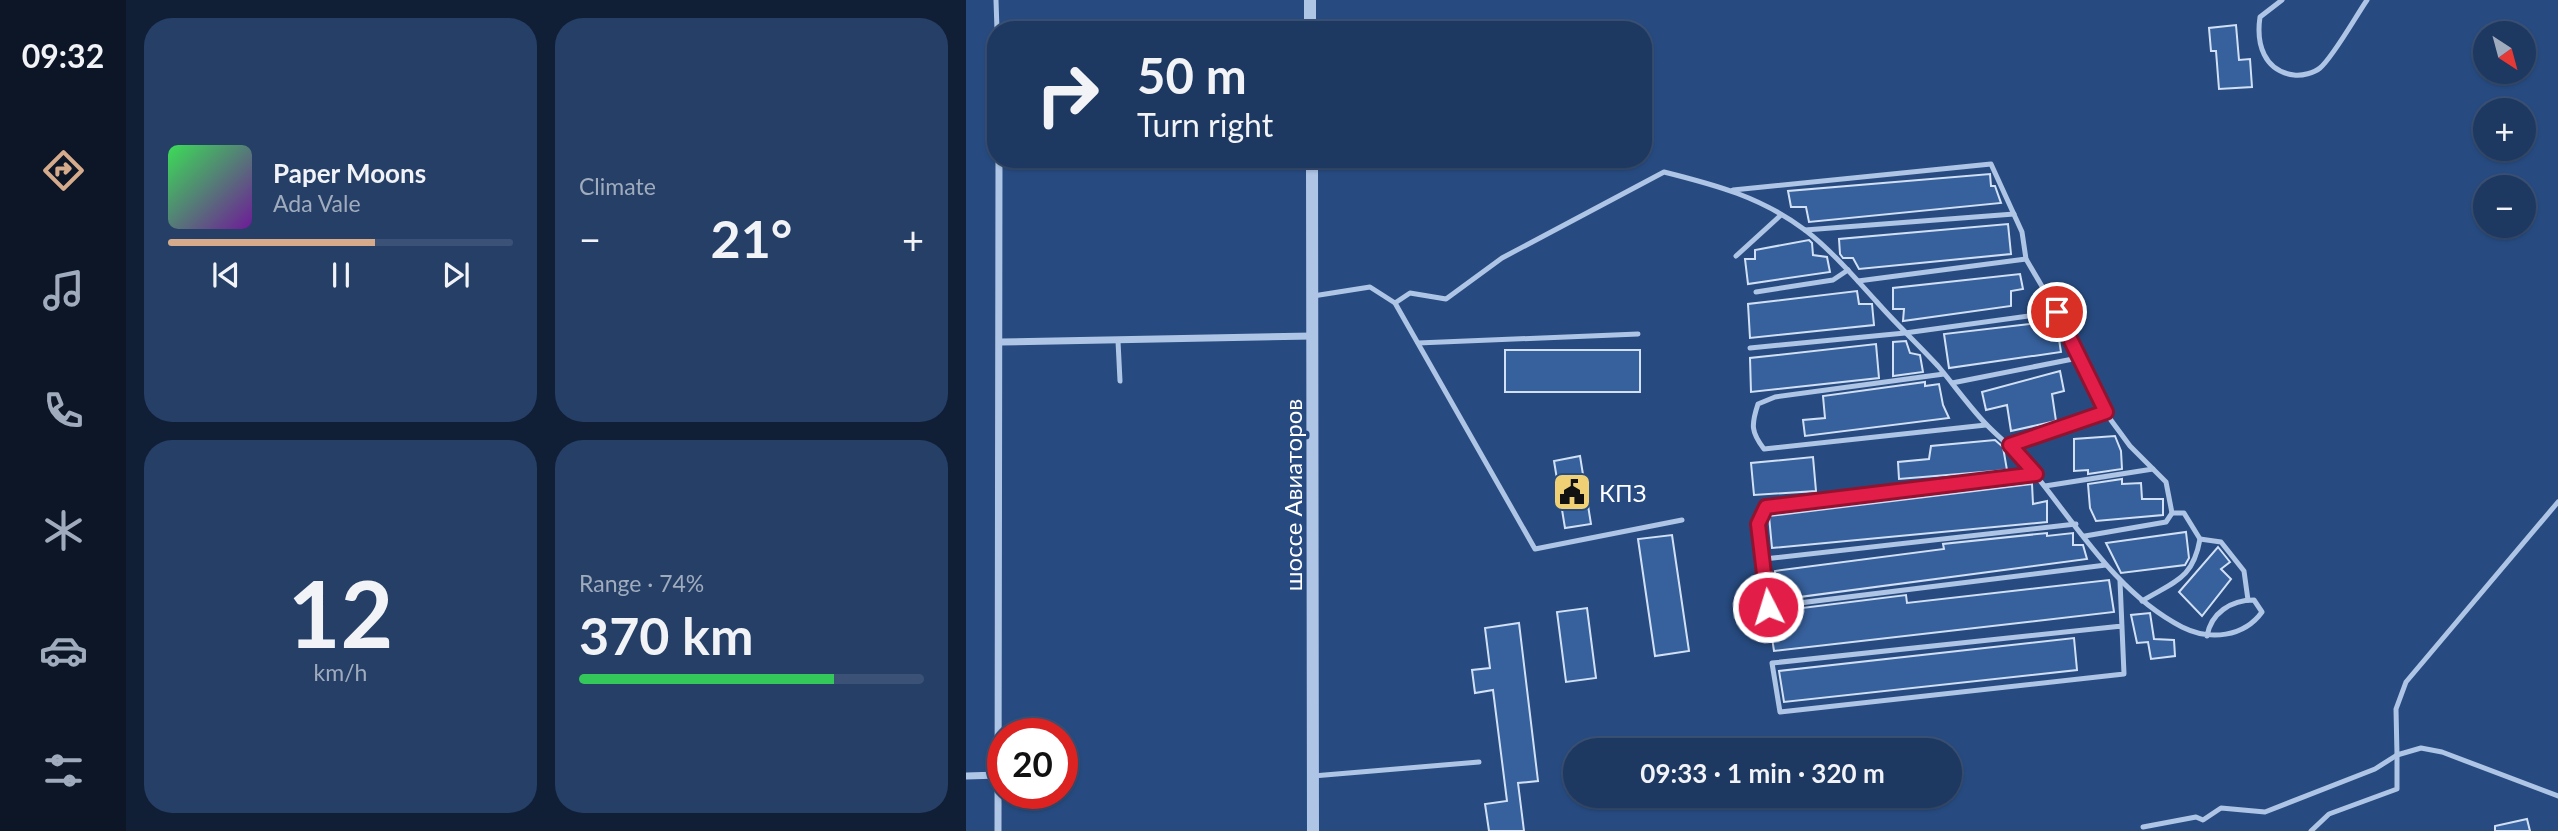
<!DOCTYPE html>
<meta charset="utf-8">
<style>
:root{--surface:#1d3861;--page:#253f67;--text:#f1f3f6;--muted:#a0acbd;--line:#3b5276;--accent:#d6ab8b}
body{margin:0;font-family:Lato,sans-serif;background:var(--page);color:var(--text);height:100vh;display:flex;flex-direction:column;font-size:26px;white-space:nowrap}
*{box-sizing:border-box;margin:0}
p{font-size:23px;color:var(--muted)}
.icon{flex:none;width:38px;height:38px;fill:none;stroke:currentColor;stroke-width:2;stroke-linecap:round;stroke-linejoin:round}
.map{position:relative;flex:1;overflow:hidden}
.drawer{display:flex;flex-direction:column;gap:18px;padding:18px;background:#101f35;width:840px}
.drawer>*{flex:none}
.hud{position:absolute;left:21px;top:21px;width:665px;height:147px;border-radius:28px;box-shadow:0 2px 5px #0004,0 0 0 2px var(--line);background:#1d3861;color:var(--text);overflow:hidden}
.needle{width:46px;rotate:144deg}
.tools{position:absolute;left:1507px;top:21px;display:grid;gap:14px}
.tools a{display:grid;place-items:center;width:63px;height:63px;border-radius:50%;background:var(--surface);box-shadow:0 2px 5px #0004,0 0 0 2px var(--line);font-size:35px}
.speed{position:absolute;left:21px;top:718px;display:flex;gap:14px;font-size:35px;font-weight:700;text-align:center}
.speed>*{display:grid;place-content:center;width:91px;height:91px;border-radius:50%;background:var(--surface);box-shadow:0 2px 5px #0004,0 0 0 2px var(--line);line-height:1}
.speed .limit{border:10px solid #d22;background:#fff;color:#111}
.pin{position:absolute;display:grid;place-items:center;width:60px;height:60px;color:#fff;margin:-30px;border:4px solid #fff;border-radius:50%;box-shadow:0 2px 7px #0007}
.me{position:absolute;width:77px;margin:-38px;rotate:355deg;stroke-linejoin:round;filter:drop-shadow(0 0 5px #0008)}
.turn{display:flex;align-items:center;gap:24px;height:147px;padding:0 35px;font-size:32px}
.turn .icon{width:91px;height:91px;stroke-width:2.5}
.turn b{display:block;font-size:49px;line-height:60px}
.big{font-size:52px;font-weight:700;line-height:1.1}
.drawer .widget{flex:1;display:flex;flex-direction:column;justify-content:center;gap:10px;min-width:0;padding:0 24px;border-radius:28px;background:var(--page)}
.drawer .dial{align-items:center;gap:0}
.dial b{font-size:91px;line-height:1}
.song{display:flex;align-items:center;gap:21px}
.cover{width:84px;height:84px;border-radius:10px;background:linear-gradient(135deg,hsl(130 70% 55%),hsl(280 70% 35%))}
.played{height:7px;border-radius:4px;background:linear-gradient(90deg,var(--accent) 60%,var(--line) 60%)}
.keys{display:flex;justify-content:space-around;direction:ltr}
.heat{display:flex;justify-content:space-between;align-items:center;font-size:38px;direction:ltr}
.charge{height:10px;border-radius:5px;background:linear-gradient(90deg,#34c759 74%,var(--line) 0)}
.drawer .tiles{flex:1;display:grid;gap:18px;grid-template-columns:repeat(2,1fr)}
.trip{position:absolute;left:597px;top:738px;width:399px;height:70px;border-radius:35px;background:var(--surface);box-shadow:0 2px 5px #0004,0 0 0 2px var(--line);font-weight:700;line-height:70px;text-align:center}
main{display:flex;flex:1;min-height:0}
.tabs{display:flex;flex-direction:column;width:126px;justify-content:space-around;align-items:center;background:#0c1627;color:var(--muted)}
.tabs .icon{width:49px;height:49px}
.tabs .active{color:var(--accent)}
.tabs b{font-size:32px;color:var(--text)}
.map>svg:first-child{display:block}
.building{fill:#37619d;stroke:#d1e0f5;stroke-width:2}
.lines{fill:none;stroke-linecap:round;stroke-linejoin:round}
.service{stroke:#aec5e6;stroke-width:5}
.minor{stroke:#aec5e6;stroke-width:7}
.tertiary{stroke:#aec5e6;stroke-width:12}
.route-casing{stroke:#92132f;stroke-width:18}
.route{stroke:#e11d48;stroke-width:12}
.labels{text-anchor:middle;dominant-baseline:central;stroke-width:7;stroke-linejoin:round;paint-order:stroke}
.poi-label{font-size:24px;fill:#fff;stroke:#274b81;text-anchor:start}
.street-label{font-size:24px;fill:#fff;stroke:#274b81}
</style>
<main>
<nav class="tabs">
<b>09:32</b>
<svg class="icon active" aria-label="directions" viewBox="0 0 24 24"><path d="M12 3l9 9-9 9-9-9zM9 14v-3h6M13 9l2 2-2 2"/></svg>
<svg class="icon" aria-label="music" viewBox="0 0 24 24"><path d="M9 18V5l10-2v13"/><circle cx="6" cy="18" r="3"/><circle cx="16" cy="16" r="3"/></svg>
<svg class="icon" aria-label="phone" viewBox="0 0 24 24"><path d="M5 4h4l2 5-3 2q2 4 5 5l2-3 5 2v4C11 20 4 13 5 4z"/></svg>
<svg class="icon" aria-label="climate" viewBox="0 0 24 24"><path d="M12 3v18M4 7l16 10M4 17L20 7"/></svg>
<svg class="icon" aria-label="car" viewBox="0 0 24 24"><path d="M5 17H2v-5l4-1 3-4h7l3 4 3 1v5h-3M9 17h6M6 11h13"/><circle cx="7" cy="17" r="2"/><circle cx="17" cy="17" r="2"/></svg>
<svg class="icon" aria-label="filters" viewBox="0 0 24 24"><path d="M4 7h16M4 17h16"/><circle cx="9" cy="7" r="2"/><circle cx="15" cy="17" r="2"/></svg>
</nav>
<section class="drawer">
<div class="tiles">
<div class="widget">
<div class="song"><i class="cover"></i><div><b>Paper Moons</b><p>Ada Vale</p></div></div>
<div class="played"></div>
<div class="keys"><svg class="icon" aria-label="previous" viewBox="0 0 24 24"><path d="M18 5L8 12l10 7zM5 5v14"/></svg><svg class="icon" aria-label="pause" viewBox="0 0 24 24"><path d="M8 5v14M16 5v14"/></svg><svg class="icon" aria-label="next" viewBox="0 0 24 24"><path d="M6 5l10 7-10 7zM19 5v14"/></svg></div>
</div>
<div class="widget"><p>Climate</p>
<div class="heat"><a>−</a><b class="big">21°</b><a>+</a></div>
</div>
<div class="widget dial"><b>12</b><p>km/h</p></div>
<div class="widget"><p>Range · 74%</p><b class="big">370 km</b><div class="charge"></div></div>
</div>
</section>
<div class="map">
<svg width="1592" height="831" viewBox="0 0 1592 831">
<rect width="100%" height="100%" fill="#274b81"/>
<g class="building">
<polygon points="1270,25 1273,60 1284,59 1286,87 1253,89 1250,51 1245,51 1243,28"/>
<polygon points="1024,174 1025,186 1029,186 1035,203 843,222 840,207 825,207 822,191"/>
<polygon points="1042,224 1045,254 893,269 887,258 877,258 874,254 873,239"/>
<polygon points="843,240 846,243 847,255 861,257 864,272 782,284 779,259 789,259 789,250"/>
<polygon points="1054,274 1057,289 1045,291 1045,306 937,321 938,309 927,309 927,288"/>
<polygon points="891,291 893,304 906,304 908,325 784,338 782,304"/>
<polygon points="1090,321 1095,352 983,368 978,334"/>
<polygon points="940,341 944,353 954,355 957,372 927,376 927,342"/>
<polygon points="910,344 913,378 785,392 784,358"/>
<rect x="539" y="350" width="135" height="42"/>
<polygon points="1094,371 1098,391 1086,394 1090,421 1045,431 1041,405 1020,410 1016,392"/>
<polygon points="959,382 959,386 973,384 977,405 983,418 839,436 837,420 859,418 857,396"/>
<polygon points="1149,436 1155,451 1156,469 1122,474 1122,470 1108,471 1108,439"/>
<polygon points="1029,440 1037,447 1041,470 933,479 932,462 963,459 965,446"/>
<polygon points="614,456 625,524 599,528 588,461"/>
<polygon points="847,457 850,491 788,495 785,463"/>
<polygon points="1156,479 1156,484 1175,483 1176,499 1197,499 1197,515 1130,521 1124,508 1122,484"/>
<polygon points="1066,484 1067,504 1081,501 1081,522 806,548 803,516"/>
<polygon points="1220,532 1223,558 1219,565 1155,573 1140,543"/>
<polygon points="1081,533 1081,536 1107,533 1107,545 1117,545 1121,559 811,600 809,571 978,549 977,544"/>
<polygon points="706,535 723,651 689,656 672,539"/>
<polygon points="1252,547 1264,562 1255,569 1265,579 1236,616 1213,592"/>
<polygon points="1143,580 1148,612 808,651 803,618 812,617 812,611 940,595 941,603"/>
<polygon points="621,608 630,678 600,682 591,612"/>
<polygon points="1184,613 1188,639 1208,640 1209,656 1185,659 1182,642 1171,643 1165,615"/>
<polygon points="553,623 572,781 552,783 558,831 523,831 519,804 541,801 527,690 509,693 506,670 524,668 519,628"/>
<polygon points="1108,638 1111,670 818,702 813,671"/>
<polygon points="1561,819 1564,831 1529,831 1529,826"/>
</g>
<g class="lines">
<g class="service">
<polyline points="30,0 31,30"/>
<path d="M1316 0 1294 17C1290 44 1298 71 1328 75 1336 76 1348 73 1354 68 1367 57 1390 16 1401 0"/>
<polyline points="767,190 1025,164 1056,232 1060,259 1091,312 1136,408 1164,446 1200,482 1206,513 1218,513 1234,539 1255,542 1278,571 1282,600"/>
<polyline points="839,230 1048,214"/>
<polyline points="770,256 815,215"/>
<polyline points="892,281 1060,259"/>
<polyline points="790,292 867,280 882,270"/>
<path d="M347 296 404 287 429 303 444 293 480 299 536 258 698 172C750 185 795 197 839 230 865 250 888 277 910 301 930 324 952 344 972 366 988 385 1002 405 1019 423 1034 439 1051 451 1064 468 1110 524 1150 593 1216 627 1244 641 1278 637 1296 612L1288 600C1265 600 1245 613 1241 636"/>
<polyline points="429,303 569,549 716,520"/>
<polyline points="152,341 154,381"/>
<polyline points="452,343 672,334"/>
<polyline points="784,348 939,333 1091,312"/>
<path d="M978 374 809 397 792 404C785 425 785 432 798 449L1020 425"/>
<polyline points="986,383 1112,358"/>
<polyline points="1044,445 1140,413"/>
<polyline points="1079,486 1187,469"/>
<polyline points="1592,502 1440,682 1430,709 1431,755 1455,748 1476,752 1592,796"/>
<polyline points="1110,524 798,559 801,607 1140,565"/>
<polyline points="1119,536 1200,522 1206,513"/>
<polyline points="798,559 792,524 800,507 1070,474"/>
<polyline points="1154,581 1158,674 814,712 806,663 1156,626"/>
<path d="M1176 601C1209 581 1227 579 1234 539"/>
<polyline points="347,776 513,762"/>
<polyline points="1177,827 1230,817 1237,820 1255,808 1299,812 1409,769 1431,755"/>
<polyline points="1345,831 1363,814 1431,789 1431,755"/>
</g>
<g class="minor">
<polyline points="34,342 346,336"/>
<polyline points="0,776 33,775"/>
<polyline points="32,831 33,159"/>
</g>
<g class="tertiary">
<polyline points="344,0 344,30"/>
<polyline points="346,159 347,831"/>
</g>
</g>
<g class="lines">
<defs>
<polyline id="route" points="802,607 792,524 800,507 1070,474 1044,445 1140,412 1091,312"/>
</defs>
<use href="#route" class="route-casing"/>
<use href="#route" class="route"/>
</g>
<defs>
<symbol id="civic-square" viewBox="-11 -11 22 22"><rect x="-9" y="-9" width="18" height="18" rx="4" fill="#efd074" stroke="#274b81"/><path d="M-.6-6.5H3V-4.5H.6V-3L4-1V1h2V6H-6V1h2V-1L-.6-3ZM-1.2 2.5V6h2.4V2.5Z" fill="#111"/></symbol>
</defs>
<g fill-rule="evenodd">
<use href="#civic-square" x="584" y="470" width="44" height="44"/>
</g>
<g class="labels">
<g class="poi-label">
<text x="633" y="492">КПЗ</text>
</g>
<g class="street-label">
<text transform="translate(326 495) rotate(-90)">шоссе Авиаторов</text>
</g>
</g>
</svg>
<div class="tools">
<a><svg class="needle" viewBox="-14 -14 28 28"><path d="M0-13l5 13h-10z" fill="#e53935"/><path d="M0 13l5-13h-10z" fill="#a0acbd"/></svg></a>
<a>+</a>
<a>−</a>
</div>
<div class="speed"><div class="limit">20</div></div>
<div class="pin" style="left:1091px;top:312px;background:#d93025"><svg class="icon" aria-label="arrive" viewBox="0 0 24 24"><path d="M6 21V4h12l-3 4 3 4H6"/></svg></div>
<svg class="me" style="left:802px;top:607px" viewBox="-20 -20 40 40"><circle r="17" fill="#e11d48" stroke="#fff" stroke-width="3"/><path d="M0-11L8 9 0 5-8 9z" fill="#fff"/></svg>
<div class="trip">09:33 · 1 min · 320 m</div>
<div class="hud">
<div class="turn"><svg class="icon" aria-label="right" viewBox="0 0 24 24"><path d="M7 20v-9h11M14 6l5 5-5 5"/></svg><div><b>50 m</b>Turn right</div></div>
</div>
</div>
</main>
